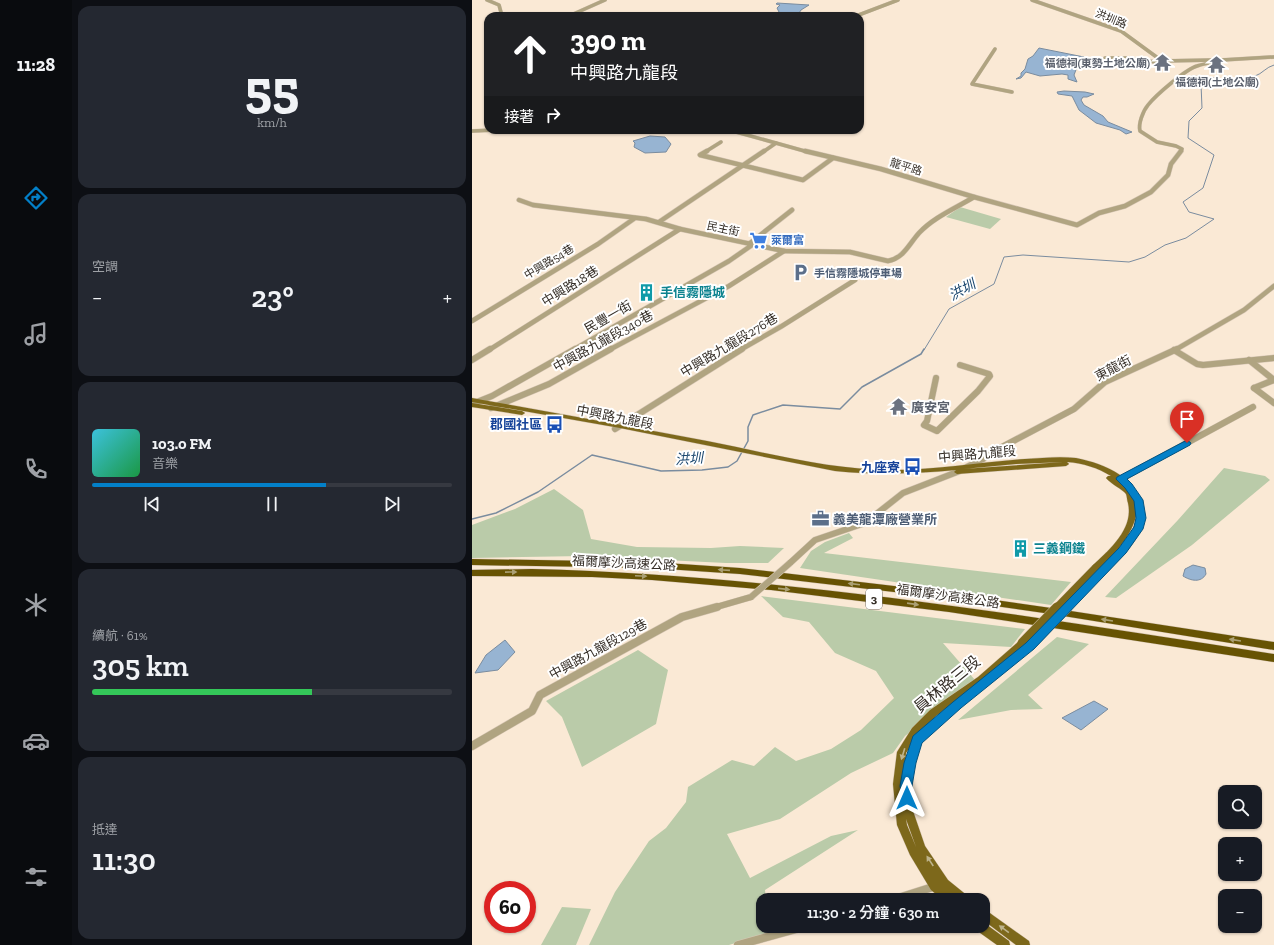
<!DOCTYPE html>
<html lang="zh-TW">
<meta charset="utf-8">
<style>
:root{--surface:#171b24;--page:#242831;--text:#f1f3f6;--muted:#9ea1a6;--line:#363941;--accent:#0380c8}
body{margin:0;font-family:"Zilla Slab","Noto Sans TC",serif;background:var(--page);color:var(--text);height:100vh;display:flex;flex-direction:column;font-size:15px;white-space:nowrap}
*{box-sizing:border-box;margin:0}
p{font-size:13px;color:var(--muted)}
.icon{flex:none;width:22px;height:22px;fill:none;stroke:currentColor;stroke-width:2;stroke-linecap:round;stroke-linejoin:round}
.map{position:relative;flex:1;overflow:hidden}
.side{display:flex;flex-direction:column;gap:6px;padding:6px;background:#0d0f14;width:400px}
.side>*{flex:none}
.guide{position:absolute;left:12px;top:12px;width:380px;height:122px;border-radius:12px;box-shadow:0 1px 3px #0004;background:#202124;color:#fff;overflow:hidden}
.controls{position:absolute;left:746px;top:785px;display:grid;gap:8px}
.controls a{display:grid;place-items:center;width:44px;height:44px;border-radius:8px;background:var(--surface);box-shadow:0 1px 3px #0004;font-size:20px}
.speed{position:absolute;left:12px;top:881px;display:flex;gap:8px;font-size:20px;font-weight:700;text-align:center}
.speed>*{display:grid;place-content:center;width:52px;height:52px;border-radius:50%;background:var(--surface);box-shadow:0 1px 3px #0004;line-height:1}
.speed .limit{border:6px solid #d22;background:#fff;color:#111}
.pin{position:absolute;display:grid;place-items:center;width:34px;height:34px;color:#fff;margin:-41px -17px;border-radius:50% 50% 50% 0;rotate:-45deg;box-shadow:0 0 4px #0007}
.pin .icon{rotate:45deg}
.me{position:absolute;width:44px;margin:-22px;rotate:0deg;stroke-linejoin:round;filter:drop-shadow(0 0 3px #0008)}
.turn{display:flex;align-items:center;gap:14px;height:84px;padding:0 20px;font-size:18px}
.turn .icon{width:52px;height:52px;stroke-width:2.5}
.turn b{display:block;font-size:28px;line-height:34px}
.then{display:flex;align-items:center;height:38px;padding:0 20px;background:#0003;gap:8px;font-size:15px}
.big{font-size:30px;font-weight:600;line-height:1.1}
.side .card{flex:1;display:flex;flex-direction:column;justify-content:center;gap:6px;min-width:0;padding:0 14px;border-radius:12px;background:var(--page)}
.side .dial{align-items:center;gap:0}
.dial b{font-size:52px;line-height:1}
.song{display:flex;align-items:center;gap:12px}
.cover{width:48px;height:48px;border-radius:6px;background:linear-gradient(135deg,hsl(190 70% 55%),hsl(140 70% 35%))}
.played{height:4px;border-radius:2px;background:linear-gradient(90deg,var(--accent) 65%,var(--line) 65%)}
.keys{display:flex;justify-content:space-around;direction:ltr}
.heat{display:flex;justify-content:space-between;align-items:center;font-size:22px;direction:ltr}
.charge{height:6px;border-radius:3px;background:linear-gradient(90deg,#34c759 61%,var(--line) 0)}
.trip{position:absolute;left:284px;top:893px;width:234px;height:40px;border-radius:12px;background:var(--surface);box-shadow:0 1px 3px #0004;font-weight:600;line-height:40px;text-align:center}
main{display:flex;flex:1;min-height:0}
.tab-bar{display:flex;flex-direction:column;width:72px;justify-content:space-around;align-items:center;background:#090b0e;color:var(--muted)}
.tab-bar .icon{width:28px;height:28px}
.tab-bar .active{color:var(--accent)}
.tab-bar b{font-size:18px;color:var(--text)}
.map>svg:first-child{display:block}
.green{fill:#bacba9}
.water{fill:#97b4d2;stroke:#7a8c9f}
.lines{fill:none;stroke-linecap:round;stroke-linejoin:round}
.stream-far1{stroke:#7a8c9f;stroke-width:1}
.stream{stroke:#7a8c9f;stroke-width:1.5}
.minor-far3-casing{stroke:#d7c7b6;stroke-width:4}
.minor-far2-casing{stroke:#d7c7b6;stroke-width:5.5}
.minor-far1-casing{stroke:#d7c7b6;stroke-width:7}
.minor-casing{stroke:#d7c7b6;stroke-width:9}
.major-casing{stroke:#d7c7b6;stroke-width:1}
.highway-casing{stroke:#d7c7b6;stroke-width:1}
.minor-far3{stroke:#b0a481;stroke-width:3.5}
.minor-far2{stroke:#b0a481;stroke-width:4.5}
.minor-far1{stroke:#b0a481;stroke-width:6}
.minor{stroke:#b0a481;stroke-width:8}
.major{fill:#7d681b;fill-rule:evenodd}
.highway{fill:#675303;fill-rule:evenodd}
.minor-bridge-casing{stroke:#d7c7b6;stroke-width:7;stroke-linecap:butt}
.major-bridge-far1-casing{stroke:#d7c7b6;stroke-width:8;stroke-linecap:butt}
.major-bridge-casing{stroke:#d7c7b6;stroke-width:10;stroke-linecap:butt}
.minor-bridge{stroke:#b0a481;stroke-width:6}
.major-bridge-far1{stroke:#7d681b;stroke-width:7}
.major-bridge{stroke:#7d681b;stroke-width:9}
.oneway{fill:#aba074}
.oneway2{fill:#beb48d}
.route{fill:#0380c8;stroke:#025382}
.labels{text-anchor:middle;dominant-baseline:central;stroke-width:4;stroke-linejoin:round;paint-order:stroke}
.far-street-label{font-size:11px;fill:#352e27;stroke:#fff}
.far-worship-label{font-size:11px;font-weight:bold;fill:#5b616d;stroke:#fff;text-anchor:end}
.far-shop-label{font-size:11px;font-weight:bold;fill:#366cbe;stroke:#fff;text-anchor:start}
.far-service-label{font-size:11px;font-weight:bold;fill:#4e5e75;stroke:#fff;text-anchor:start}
.shield{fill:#fff;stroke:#726d68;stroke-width:1}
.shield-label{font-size:12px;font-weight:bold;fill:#352e27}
.street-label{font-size:13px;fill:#352e27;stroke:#fff}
.culture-label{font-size:13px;font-weight:bold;fill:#0d838f;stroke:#fff;text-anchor:start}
.worship-label{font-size:13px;font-weight:bold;fill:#5b616d;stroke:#fff;text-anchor:start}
.transit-label{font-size:13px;font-weight:bold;fill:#164399;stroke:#fff;text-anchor:end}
.service-label{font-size:13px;font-weight:bold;fill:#4e5e75;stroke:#fff;text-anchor:start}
.water-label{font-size:14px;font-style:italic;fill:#1a466e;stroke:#fff}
.near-street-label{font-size:16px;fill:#352e27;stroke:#fff}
</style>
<main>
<nav class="tab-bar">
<b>11:28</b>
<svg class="icon active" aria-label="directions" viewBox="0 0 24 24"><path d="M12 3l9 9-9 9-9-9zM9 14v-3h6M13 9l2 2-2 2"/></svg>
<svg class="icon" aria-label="music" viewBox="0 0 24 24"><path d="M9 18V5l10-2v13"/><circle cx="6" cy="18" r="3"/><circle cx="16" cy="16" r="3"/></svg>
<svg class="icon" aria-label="phone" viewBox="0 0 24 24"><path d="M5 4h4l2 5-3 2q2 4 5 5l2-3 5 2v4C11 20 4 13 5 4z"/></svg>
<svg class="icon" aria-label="climate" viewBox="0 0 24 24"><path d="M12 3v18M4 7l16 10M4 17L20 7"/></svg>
<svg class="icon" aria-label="car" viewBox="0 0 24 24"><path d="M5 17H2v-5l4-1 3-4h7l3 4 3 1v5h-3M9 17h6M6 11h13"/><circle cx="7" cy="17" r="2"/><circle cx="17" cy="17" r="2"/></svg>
<svg class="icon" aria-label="filters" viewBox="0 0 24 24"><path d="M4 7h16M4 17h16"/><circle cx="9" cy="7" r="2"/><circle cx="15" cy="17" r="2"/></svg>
</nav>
<section class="side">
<div class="card dial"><b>55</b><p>km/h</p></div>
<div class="card"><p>空調</p>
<div class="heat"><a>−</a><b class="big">23°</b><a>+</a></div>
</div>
<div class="card">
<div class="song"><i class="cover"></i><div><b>103.0 FM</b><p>音樂</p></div></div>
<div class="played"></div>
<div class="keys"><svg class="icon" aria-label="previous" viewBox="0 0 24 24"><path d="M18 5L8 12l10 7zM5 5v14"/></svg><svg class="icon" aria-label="pause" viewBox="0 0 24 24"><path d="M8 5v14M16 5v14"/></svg><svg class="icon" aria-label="next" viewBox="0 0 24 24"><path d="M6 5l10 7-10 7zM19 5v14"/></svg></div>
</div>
<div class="card"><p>續航 · 61%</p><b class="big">305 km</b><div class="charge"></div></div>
<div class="card"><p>抵達</p><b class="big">11:30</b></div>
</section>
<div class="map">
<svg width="802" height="945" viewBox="0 0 802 945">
<rect width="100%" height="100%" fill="#fae9d5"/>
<g class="green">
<polygon points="488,207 529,219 518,229 474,217"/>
<polygon points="752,468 793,476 798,480 720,545 644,598 633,597 706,520"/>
<polygon points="82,489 111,510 119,539 165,547 239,548 268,546 312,548 296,563 254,563 111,556 0,558 0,525 43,509"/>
<polygon points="377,533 381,538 352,553 599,582 579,605 328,568 339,551 353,542"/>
<polygon points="289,596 553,629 539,647 471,643 503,680 433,736 421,753 379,773 308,819 255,834 278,878 359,836 386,830 293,890 294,900 291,900 291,926 319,926 257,945 117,945 143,892 177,841 194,828 214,802 216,787 260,760 282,766 303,747 324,761 359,749 389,730 422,698 404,671 363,653 337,622 311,617"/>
<polygon points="585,637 617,644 556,695 571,709 539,710 486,720"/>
<polygon points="166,650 196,670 184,724 110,767 90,717 74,701"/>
<polygon points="90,907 119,909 104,945 69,945"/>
</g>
<g class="water">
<polygon points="305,3 337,5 329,10 325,16 309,16 305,8 308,5 304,4"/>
<polygon points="567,48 612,57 607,62 602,75 605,82 596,79 596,75 590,74 568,76 554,72 549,78 544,79 549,76 549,73 553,69 556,59 561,56"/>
<polygon points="592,91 613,92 622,94 615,97 611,97 609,100 612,105 631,116 636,122 660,132 654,134 648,130 624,123 607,110 600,96 586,94 585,92"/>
<polygon points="178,136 193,137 199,144 194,152 173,153 162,147 163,143 161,141"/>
<path d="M721 565 733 568 734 574C729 583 719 581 711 576L713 569Z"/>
<polygon points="33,640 43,652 26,670 3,673 14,655"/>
<polygon points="622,701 636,709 609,730 590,718"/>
</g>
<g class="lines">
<path class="stream-far1" d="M452 350 477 309 522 284 532 257 551 255 657 262 673 257 693 245 714 238 742 219 717 212 711 202 731 188 742 155 716 138 717 121 730 108 729 84 716 79 720 76C740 77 764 83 783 76 790 74 794 67 802 65"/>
<polyline class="stream" points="0,519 24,513 66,492 120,455 189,471 230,470 256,467 265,461 276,441 276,427 281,415 311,405 368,409 390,387 449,354 452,349"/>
<defs>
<g id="minor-far3">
<polyline points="15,0 27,5 30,16"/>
<polyline points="560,0 649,31 690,61 741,60"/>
<polyline points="97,16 133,0"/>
<polyline points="384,16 426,0"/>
<polyline points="523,49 500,84 540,92"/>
<polyline points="633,58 655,58 683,62 690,61"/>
<polyline points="750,60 802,57"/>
<polyline points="257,130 336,152"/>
<polyline points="0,131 23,130"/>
<polyline points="233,152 249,142"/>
<polyline points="291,152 304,143"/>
<path d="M708 152 710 149 704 146 685 142 668 131C666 124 671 111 676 105 684 95 714 69 725 66 734 63 744 62 753 60"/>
</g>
<g id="minor-far2">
<polyline points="235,151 228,155 331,180 361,158"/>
<polyline points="333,151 409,169 502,197 605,225 627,213 653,206 679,192 696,175 699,164 709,151"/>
<path d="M47 200 61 205 174 219 208 229 312 251 378 252 416 261C432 258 437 244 447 233 462 217 484 208 502 197"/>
<polyline points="187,222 292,151"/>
<polyline points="277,244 320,210"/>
<polyline points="0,321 126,244 163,218"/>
<polyline points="17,350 208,229"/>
<polyline points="101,350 257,261 280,245"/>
<polyline points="137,350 257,286 312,251"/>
<polyline points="268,350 310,326 383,280"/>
<polyline points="703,350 772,310 802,286"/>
</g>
<g id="minor-far1">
<polyline points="702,350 725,364 731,365 802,358"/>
<polyline points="0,360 18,349"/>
<polyline points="777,360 802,380"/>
<polyline points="464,378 455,421 452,425 465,431 506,391 518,376 517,374 488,365"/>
<polyline points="782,388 802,403"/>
<polyline points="782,388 802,380"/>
<polyline points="0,404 20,396 103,349"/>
<polyline points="19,408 77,384 139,349"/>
<polyline points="143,429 270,349"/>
<polyline points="645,481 781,407"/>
<polyline points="318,563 343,540 393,523 431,493 485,472 511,459 528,448 602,409 633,382 705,349"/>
<polyline points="241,608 279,597"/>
</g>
<g id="minor">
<polyline points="0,746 60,711 68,695 210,617 245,607"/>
<polyline points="420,900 464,886"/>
<polyline points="266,945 335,926"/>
</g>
<g id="major">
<path d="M0 398C78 412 157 426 235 441 296 453 358 470 420 470 465 470 509 462 553 459 570 458 587 456 604 458 619 461 635 466 648 475 655 480 661 487 666 495 684 527 654 553 633 574H627L626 572 627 570C645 553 661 539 665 514V512C660 537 643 553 626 570H620L619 568 620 566C637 550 662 529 656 503 655 501 655 496 654 494 650 489 639 484 634 478L636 476H639C626 468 611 463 595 462L597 464 594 466 485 474 482 472 484 470C443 474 404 475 363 471L148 428 0 402ZM592 462 491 469 544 464Z"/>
<polygon points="0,403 50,411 53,413 50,415 0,407"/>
<path d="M550 640 553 641 554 643 550 648 558 643 561 644 562 646 561 648 488 707 450 742 443 763 439 786 441 811 453 846 476 880 497 897 498 900H485L482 897 483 900H471L459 890 438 855 425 825 421 784 425 752 440 728 458 710 506 677 547 641ZM480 704 445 735 464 716ZM441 743 433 768 434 753ZM434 819 444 847 435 825Z"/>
<polygon points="511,909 515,911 557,941 558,945 544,945 511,920"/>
<polygon points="511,922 537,941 538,945 525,945 504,930 503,926 511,926"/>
</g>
<g id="highway">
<polygon points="0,559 179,562 268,568 439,588 579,608 802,642 802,650 579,614 439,594 268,574 179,568 0,565"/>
<path d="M60 569C309 575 556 616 802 654V662L477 612 299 590 180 580 120 577 0 576V570Z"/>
</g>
</defs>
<use href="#minor-far3" class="minor-far3-casing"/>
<use href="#minor-far2" class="minor-far2-casing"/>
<use href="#minor-far1" class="minor-far1-casing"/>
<use href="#minor" class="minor-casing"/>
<use href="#major" class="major-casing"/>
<use href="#highway" class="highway-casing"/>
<use href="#minor-far3" class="minor-far3"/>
<use href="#minor-far2" class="minor-far2"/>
<use href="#minor-far1" class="minor-far1"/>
<use href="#minor" class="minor"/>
<use href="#major" class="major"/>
<use href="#highway" class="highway"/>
<defs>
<polyline id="minor-bridge" points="279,597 318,563"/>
<g id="major-bridge-far1">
<polyline points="584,608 623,568"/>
<polyline points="595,608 630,572"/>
</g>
<g id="major-bridge">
<polyline points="550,643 585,607"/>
<polyline points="558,646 596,607"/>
</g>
</defs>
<use href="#minor-bridge" class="minor-bridge-casing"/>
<use href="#major-bridge-far1" class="major-bridge-far1-casing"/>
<use href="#major-bridge" class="major-bridge-casing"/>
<use href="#minor-bridge" class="minor-bridge"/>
<use href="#major-bridge-far1" class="major-bridge-far1"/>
<use href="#major-bridge" class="major-bridge"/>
</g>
<defs><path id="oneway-solid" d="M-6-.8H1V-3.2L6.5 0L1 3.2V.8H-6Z"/></defs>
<g class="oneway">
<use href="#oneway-solid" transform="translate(252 570) rotate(-176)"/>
<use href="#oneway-solid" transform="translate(39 572) rotate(-1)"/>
<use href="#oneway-solid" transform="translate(169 576) rotate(2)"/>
<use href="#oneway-solid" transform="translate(382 584) rotate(-173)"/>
<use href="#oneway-solid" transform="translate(312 589) rotate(6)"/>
<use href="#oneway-solid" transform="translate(441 604) rotate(8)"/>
<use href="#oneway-solid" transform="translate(635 620) rotate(-171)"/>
<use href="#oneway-solid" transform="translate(763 640) rotate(-171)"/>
</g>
<g class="oneway2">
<use href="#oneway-solid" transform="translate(431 754) rotate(107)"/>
<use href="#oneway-solid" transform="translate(458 861) rotate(-123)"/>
<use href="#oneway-solid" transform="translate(532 929) rotate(-144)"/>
</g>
<polygon class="route" points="715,440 719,443 718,445 655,479 660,484 671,500 674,518 671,529 654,553 562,649 489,708 450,743 444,763 440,786 441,798 439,802 435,804 431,802 428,786 432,763 441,736 481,702 554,643 647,548 662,527 664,518 662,501 653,488 644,479 645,477"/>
<defs>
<symbol id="temple-bare" viewBox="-9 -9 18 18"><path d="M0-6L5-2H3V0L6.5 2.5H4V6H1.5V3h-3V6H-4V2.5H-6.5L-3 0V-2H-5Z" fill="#6b7280" stroke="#fff" stroke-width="2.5" paint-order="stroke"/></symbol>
<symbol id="supermarket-bare" viewBox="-9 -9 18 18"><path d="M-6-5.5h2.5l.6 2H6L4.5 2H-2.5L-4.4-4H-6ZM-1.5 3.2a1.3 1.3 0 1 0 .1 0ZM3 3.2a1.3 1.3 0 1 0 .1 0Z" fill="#3f7fe0" stroke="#fff" stroke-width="2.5" paint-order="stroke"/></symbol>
<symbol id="parking-bare" viewBox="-9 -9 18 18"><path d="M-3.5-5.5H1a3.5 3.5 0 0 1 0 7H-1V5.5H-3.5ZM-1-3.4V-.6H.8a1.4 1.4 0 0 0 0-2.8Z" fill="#5c6f8a" stroke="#fff" stroke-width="2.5" paint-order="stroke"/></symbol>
<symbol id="building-bare" viewBox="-9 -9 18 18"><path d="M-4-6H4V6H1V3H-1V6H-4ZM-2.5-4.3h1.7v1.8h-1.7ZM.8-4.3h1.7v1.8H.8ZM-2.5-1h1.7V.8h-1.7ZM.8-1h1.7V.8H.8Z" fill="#0f9aa8" stroke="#fff" stroke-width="2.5" paint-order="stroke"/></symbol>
<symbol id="bus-bare" viewBox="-9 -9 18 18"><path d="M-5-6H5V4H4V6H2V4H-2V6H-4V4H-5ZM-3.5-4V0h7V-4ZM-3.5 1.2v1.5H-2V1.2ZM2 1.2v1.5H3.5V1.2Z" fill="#1a4fb4" stroke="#fff" stroke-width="2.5" paint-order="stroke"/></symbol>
<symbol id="office-bare" viewBox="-9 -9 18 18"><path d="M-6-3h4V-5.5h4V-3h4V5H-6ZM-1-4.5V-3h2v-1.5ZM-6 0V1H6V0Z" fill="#5c6f8a" stroke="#fff" stroke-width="2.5" paint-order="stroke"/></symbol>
</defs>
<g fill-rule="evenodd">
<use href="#temple-bare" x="678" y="50" width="25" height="25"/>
<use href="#temple-bare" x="732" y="52" width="25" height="25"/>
<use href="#supermarket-bare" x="274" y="228" width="25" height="25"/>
<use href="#parking-bare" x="316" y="260" width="25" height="25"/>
<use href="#building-bare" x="162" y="280" width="25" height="25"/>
<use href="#temple-bare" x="414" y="394" width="25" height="25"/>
<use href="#bus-bare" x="70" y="412" width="25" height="25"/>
<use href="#bus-bare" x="428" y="454" width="25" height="25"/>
<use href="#office-bare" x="336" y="506" width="25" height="25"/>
<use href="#building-bare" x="536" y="536" width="25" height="25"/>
</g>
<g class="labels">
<g class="far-street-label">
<text transform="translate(639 19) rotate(22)">洪圳路</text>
<text transform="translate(434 167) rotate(17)">龍平路</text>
<text transform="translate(251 229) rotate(12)">民主街</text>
<text transform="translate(77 262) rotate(-31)">中興路54巷</text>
</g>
<g class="far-worship-label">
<text x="678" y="63">福德祠(東勢土地公廟)</text>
<text x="745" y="82" text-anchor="middle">福德祠(土地公廟)</text>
</g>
<g class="far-shop-label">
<text x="299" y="240">萊爾富</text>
</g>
<g class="far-service-label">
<text x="342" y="273">手信霧隱城停車場</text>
</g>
<rect class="shield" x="394" y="589" width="16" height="20" rx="3"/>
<g class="shield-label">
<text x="402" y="599">3</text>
</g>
<g class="street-label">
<text transform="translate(98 286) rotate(-32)">中興路18巷</text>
<text transform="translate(136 317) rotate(-30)">民豐一街</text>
<text transform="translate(131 341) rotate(-29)">中興路九龍段340巷</text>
<text transform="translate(257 345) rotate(-31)">中興路九龍段276巷</text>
<text transform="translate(641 368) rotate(-28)">東龍街</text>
<text transform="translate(143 417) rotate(11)">中興路九龍段</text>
<text transform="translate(505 454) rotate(-5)">中興路九龍段</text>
<text transform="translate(152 563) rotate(3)">福爾摩沙高速公路</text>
<text transform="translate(476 596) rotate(8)">福爾摩沙高速公路</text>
<text transform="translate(126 649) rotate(-29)">中興路九龍段129巷</text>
</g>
<g class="culture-label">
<text x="188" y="292">手信霧隱城</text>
<text x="561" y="548">三義鋼鐵</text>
</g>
<g class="worship-label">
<text x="439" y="407">廣安宮</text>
</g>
<g class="transit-label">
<text x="70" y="424">郡國社區</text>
<text x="428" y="467">九座寮</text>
</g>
<g class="service-label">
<text x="361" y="519">義美龍潭廠營業所</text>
</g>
<g class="water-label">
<text transform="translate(490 290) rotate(-29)">洪圳</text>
<text transform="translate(217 459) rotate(-4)">洪圳</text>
</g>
<g class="near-street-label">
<text transform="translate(475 684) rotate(-39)">員林路三段</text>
</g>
</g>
</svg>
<div class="controls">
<a><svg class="icon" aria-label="search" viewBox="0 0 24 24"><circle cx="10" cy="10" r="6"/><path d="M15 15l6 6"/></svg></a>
<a>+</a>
<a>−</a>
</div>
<div class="speed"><div class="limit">60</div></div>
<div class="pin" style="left:715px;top:443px;background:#d93025"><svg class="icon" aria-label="arrive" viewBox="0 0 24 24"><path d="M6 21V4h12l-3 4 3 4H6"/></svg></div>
<svg class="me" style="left:435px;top:798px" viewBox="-20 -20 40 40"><path d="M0-17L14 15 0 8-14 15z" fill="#0380c8" stroke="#fff" stroke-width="4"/></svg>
<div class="trip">11:30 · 2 分鐘 · 630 m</div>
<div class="guide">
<div class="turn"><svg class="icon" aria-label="ahead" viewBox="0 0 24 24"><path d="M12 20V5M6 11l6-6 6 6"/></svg><div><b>390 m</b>中興路九龍段</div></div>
<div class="then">接著<svg class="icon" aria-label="right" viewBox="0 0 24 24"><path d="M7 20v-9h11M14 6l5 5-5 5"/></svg></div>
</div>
</div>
</main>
